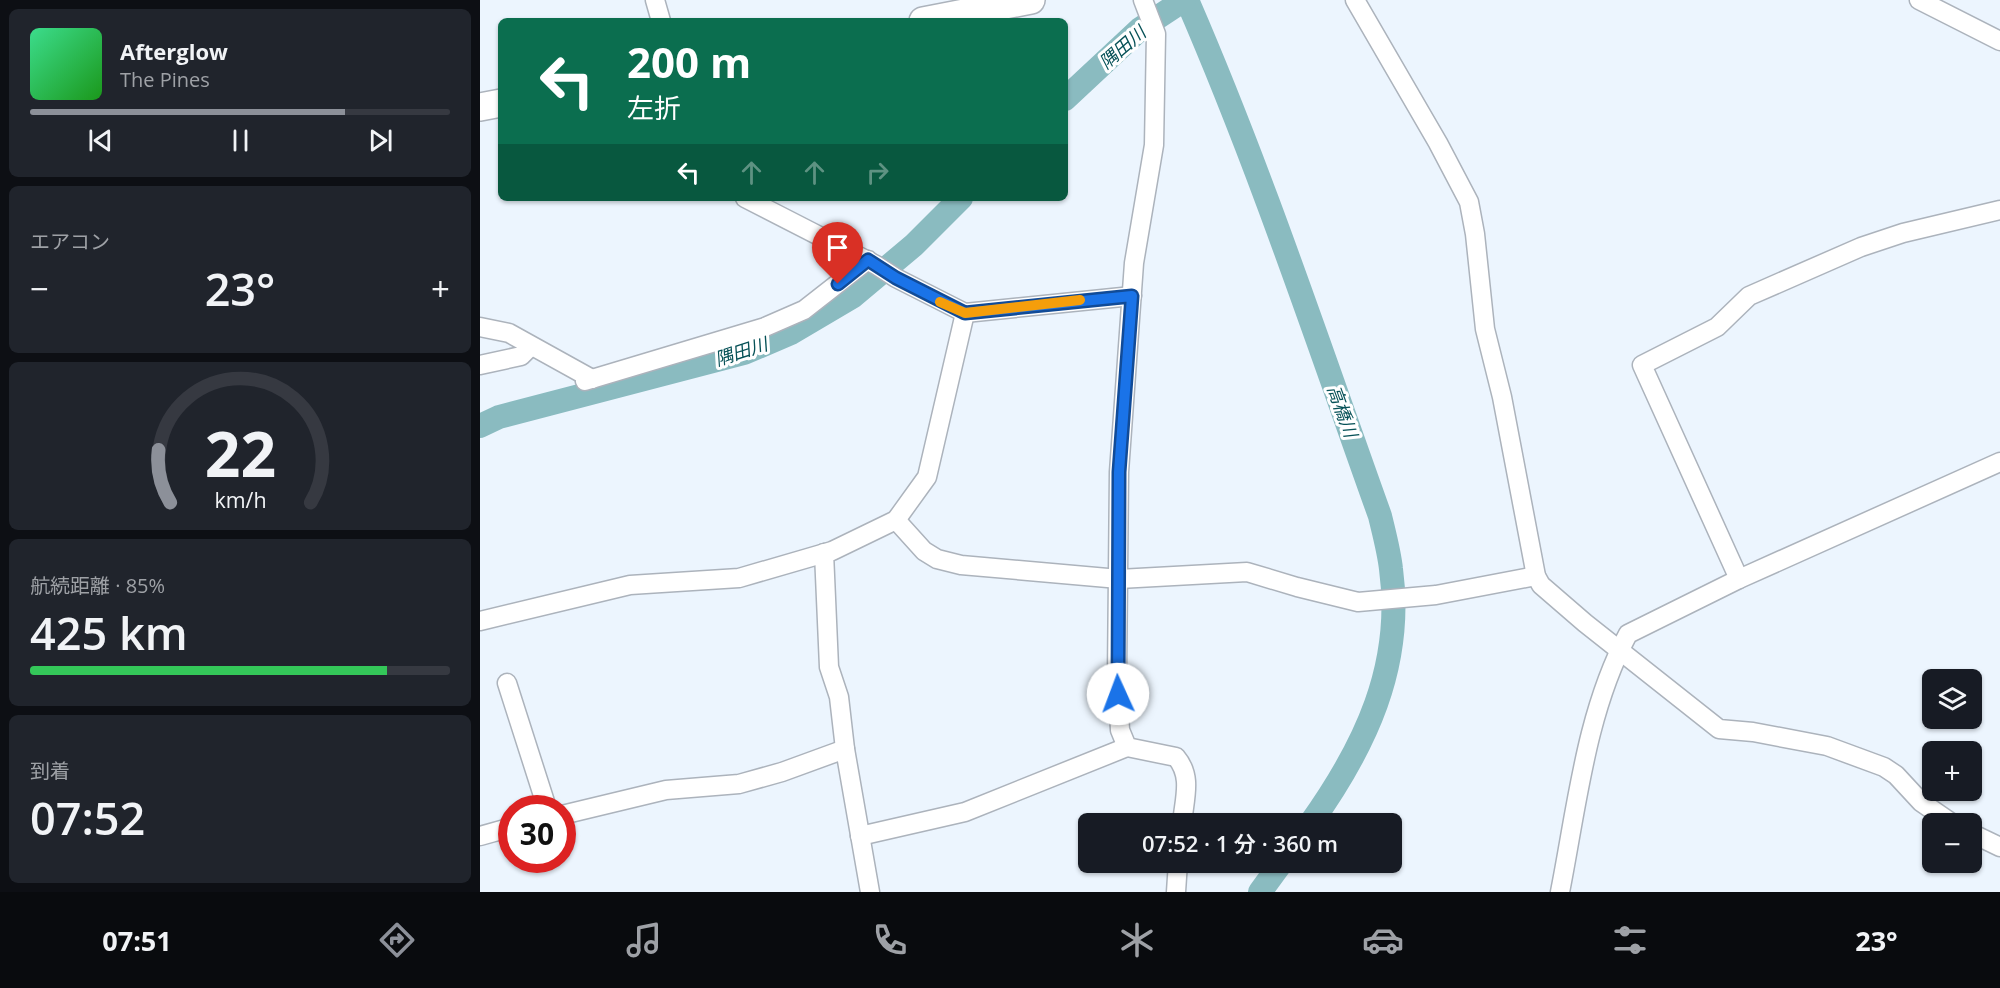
<!DOCTYPE html>
<html lang="ja">
<meta charset="utf-8">
<style>
:root{--surface:#171b24;--page:#20242c;--text:#f1f3f6;--muted:#9ea1a6;--line:#363941;--accent:#8c9099}
body{margin:0;font-family:"Open Sans","Noto Sans JP",sans-serif;background:var(--page);color:var(--text);height:100vh;display:flex;flex-direction:column;font-size:22px;white-space:nowrap}
*{box-sizing:border-box;margin:0}
p{font-size:20px;color:var(--muted)}
.icon{flex:none;width:33px;height:33px;fill:none;stroke:currentColor;stroke-width:2;stroke-linecap:round;stroke-linejoin:round}
.map{position:relative;flex:1;overflow:hidden}
.drawer{display:flex;flex-direction:column;gap:9px;padding:9px;background:#0d0f14;width:480px}
.drawer>*{flex:none}
.hud{position:absolute;left:18px;top:18px;width:570px;height:183px;border-radius:9px;box-shadow:0 2px 4px #0004;background:#0b6e4f;color:#fff;overflow:hidden}
.fabs{position:absolute;left:1442px;top:669px;display:grid;gap:12px}
.fabs a{display:grid;place-items:center;width:60px;height:60px;border-radius:9px;background:var(--surface);box-shadow:0 2px 4px #0004;font-size:30px}
.speed{position:absolute;left:18px;top:795px;display:flex;gap:12px;font-size:30px;font-weight:700;text-align:center}
.speed>*{display:grid;place-content:center;width:78px;height:78px;border-radius:50%;background:var(--surface);box-shadow:0 2px 4px #0004;line-height:1}
.speed .limit{border:9px solid #d22;background:#fff;color:#111}
.pin{position:absolute;display:grid;place-items:center;width:51px;height:51px;color:#fff;margin:-62px -26px;border-radius:50% 50% 50% 0;rotate:-45deg;box-shadow:0 0 6px #0007}
.pin .icon{rotate:45deg}
.me{position:absolute;width:66px;margin:-33px;rotate:358deg;stroke-linejoin:round;filter:drop-shadow(0 0 4px #0008)}
.turn{display:flex;align-items:center;gap:21px;height:126px;padding:0 30px;font-size:27px}
.turn .icon{width:78px;height:78px;stroke-width:2.5}
.turn b{display:block;font-size:42px;line-height:51px}
.lanes{display:flex;align-items:center;height:57px;padding:0 30px;background:#0003;justify-content:center;gap:30px;direction:ltr}
.lanes .off{opacity:.35}
.big{font-size:45px;font-weight:600;line-height:1.1}
.drawer .tile{flex:1;display:flex;flex-direction:column;justify-content:center;gap:9px;min-width:0;padding:0 21px;border-radius:9px;background:var(--page)}
.drawer .dial{align-items:center;gap:0}
.dial svg{height:156px;overflow:visible;fill:none;stroke:var(--line);stroke-width:7;stroke-linecap:round;text-anchor:middle}
.dial text{fill:var(--text);stroke:none}
.song{display:flex;align-items:center;gap:18px}
.cover{width:72px;height:72px;border-radius:9px;background:linear-gradient(135deg,hsl(150 70% 55%),hsl(120 70% 35%))}
.played{height:6px;border-radius:3px;background:linear-gradient(90deg,var(--accent) 75%,var(--line) 75%)}
.keys{display:flex;justify-content:space-around;direction:ltr}
.heat{display:flex;justify-content:space-between;align-items:center;font-size:33px;direction:ltr}
.charge{height:9px;border-radius:4px;background:linear-gradient(90deg,#34c759 85%,var(--line) 0)}
.trip{position:absolute;left:598px;top:813px;width:324px;height:60px;border-radius:9px;background:var(--surface);box-shadow:0 2px 4px #0004;font-weight:600;line-height:60px;text-align:center}
.tab-bar{display:flex;height:96px;justify-content:space-around;align-items:center;background:#090b0e;color:var(--muted)}
.tab-bar .icon{width:42px;height:42px}
.tab-bar .on{color:var(--accent)}
.tab-bar b{font-size:27px;color:var(--text)}
main{display:flex;flex:1;min-height:0}
.map>svg:first-child{display:block}
.lines{fill:none;stroke-linecap:round;stroke-linejoin:round}
.river{stroke:#8abbc0;stroke-width:24}
.minor-casing{stroke:#acb3bc;stroke-width:21}
.highway-casing{stroke:#acb3bc;stroke-width:30}
.minor{stroke:#fff;stroke-width:18}
.highway{stroke:#fff;stroke-width:27}
.route-casing{stroke:#114b97;stroke-width:15}
.route{stroke:#1a73e8;stroke-width:10}
.slow{stroke:#f59e0b;stroke-width:10}
.labels{text-anchor:middle;dominant-baseline:central;stroke-width:6;stroke-linejoin:round;paint-order:stroke}
.water-label{font-size:18px;font-style:italic;fill:#065157;stroke:#fff}
</style>
<main>
<section class="drawer">
<div class="tile">
<div class="song"><i class="cover"></i><div><b>Afterglow</b><p>The Pines</p></div></div>
<div class="played"></div>
<div class="keys"><svg class="icon" aria-label="previous" viewBox="0 0 24 24"><path d="M18 5L8 12l10 7zM5 5v14"/></svg><svg class="icon" aria-label="pause" viewBox="0 0 24 24"><path d="M8 5v14M16 5v14"/></svg><svg class="icon" aria-label="next" viewBox="0 0 24 24"><path d="M6 5l10 7-10 7zM19 5v14"/></svg></div>
</div>
<div class="tile"><p>エアコン</p>
<div class="heat"><a>−</a><b class="big">23°</b><a>+</a></div>
</div>
<div class="tile dial"><svg viewBox="0 0 100 80">
<path d="M14 69A42 42 0 1 1 86 69"/>
<path d="M14 69A42 42 0 0 1 8 42" stroke="#8c9099"/>
<text x="50" y="56" font-size="32" font-weight="700">22</text>
<text x="50" y="72" font-size="11">km/h</text>
</svg></div>
<div class="tile"><p>航続距離 · 85%</p><b class="big">425 km</b><div class="charge"></div></div>
<div class="tile"><p>到着</p><b class="big">07:52</b></div>
</section>
<div class="map">
<svg width="1520" height="892" viewBox="0 0 1520 892">
<rect width="100%" height="100%" fill="#ecf5fe"/>
<g class="lines">
<g class="river">
<path d="M707 0C780 168 838 343 900 516 904 533 909 551 911 569 924 666 885 747 830 824"/>
<polyline points="585,99 660,29 704,0"/>
<polyline points="0,426 19,417 264,353 311,333 372,297 434,245 481,198"/>
<polyline points="780,892 802,862"/>
</g>
<defs>
<g id="minor">
<polyline points="175,0 181,21"/>
<path d="M663 0 676 34 674 145 654 263 639 472 637 676 640 730 647 747 696 757C713 777 704 799 702 824"/>
<polyline points="875,0 958,143 989,202 995,234 1005,329 1022,397 1056,576 1061,585 1105,623 1239,729 1273,732 1347,746 1404,767 1416,775 1441,802 1473,824"/>
<polyline points="1439,0 1520,41"/>
<polyline points="265,198 396,265 416,278 485,313 652,296"/>
<polyline points="0,327 29,333 112,379"/>
<polyline points="0,365 41,356 51,346"/>
<polyline points="105,381 285,327 324,310 388,260"/>
<polyline points="416,520 444,551 457,559 481,565 639,579 767,572 817,587 878,602 956,595 1056,576"/>
<polyline points="344,553 349,667 359,697 365,749"/>
<polyline points="1259,579 1162,365 1237,327 1269,296 1381,247 1423,233 1520,210"/>
<polyline points="0,621 150,585 259,578 352,551 416,520 447,477 485,313"/>
<polyline points="27,683 67,808"/>
<polyline points="82,815 186,790 259,784 302,772 365,749 390,892"/>
<polyline points="1491,833 1520,847"/>
<polyline points="0,836 32,827"/>
<polyline points="380,836 485,812 647,747"/>
<polyline points="696,892 698,862"/>
<path d="M1080 892C1097 806 1106 712 1148 634L1259 579 1520 462"/>
</g>
<g id="highway">
<polyline points="443,21 551,0"/>
<polyline points="0,107 21,103"/>
</g>
</defs>
<use href="#minor" class="minor-casing"/>
<use href="#highway" class="highway-casing"/>
<use href="#minor" class="minor"/>
<use href="#highway" class="highway"/>
</g>
<g class="lines">
<defs>
<polyline id="route" points="358,284 388,260 416,278 485,313 652,296 639,472 638,694"/>
</defs>
<use href="#route" class="route-casing"/>
<use href="#route" class="route"/>
<polyline class="slow" points="460,302 485,313 600,300"/>
</g>
<g class="labels">
<g class="water-label">
<text transform="translate(642 47) rotate(-41)">隅田川</text>
<text transform="translate(261 351) rotate(-18)">隅田川</text>
<text transform="translate(863 411) rotate(70)">高橋川</text>
</g>
</g>
</svg>
<div class="fabs">
<a><svg class="icon" aria-label="layers" viewBox="0 0 24 24"><path d="M12 4l9 5-9 5-9-5zM3 14l9 5 9-5"/></svg></a>
<a>+</a>
<a>−</a>
</div>
<div class="speed"><div class="limit">30</div></div>
<div class="pin" style="left:358px;top:284px;background:#d93025"><svg class="icon" aria-label="arrive" viewBox="0 0 24 24"><path d="M6 21V4h12l-3 4 3 4H6"/></svg></div>
<svg class="me" style="left:638px;top:694px" viewBox="-20 -20 40 40"><circle r="19" fill="#fff"/><path d="M0-13L10 11 0 6-10 11z" fill="#1a73e8"/></svg>
<div class="trip">07:52 · 1 分 · 360 m</div>
<div class="hud">
<div class="turn"><svg class="icon" aria-label="left" viewBox="0 0 24 24"><path d="M17 20v-9H6M10 6l-5 5 5 5"/></svg><div><b>200 m</b>左折</div></div>
<div class="lanes"><svg class="icon" aria-label="left" viewBox="0 0 24 24"><path d="M17 20v-9H6M10 6l-5 5 5 5"/></svg><svg class="icon off" aria-label="ahead" viewBox="0 0 24 24"><path d="M12 20V5M6 11l6-6 6 6"/></svg><svg class="icon off" aria-label="ahead" viewBox="0 0 24 24"><path d="M12 20V5M6 11l6-6 6 6"/></svg><svg class="icon off" aria-label="right" viewBox="0 0 24 24"><path d="M7 20v-9h11M14 6l5 5-5 5"/></svg></div>
</div>
</div>
</main>
<nav class="tab-bar">
<b>07:51</b>
<svg class="icon on" aria-label="directions" viewBox="0 0 24 24"><path d="M12 3l9 9-9 9-9-9zM9 14v-3h6M13 9l2 2-2 2"/></svg>
<svg class="icon" aria-label="music" viewBox="0 0 24 24"><path d="M9 18V5l10-2v13"/><circle cx="6" cy="18" r="3"/><circle cx="16" cy="16" r="3"/></svg>
<svg class="icon" aria-label="phone" viewBox="0 0 24 24"><path d="M5 4h4l2 5-3 2q2 4 5 5l2-3 5 2v4C11 20 4 13 5 4z"/></svg>
<svg class="icon" aria-label="climate" viewBox="0 0 24 24"><path d="M12 3v18M4 7l16 10M4 17L20 7"/></svg>
<svg class="icon" aria-label="car" viewBox="0 0 24 24"><path d="M5 17H2v-5l4-1 3-4h7l3 4 3 1v5h-3M9 17h6M6 11h13"/><circle cx="7" cy="17" r="2"/><circle cx="17" cy="17" r="2"/></svg>
<svg class="icon" aria-label="filters" viewBox="0 0 24 24"><path d="M4 7h16M4 17h16"/><circle cx="9" cy="7" r="2"/><circle cx="15" cy="17" r="2"/></svg>
<b>23°</b>
</nav>
